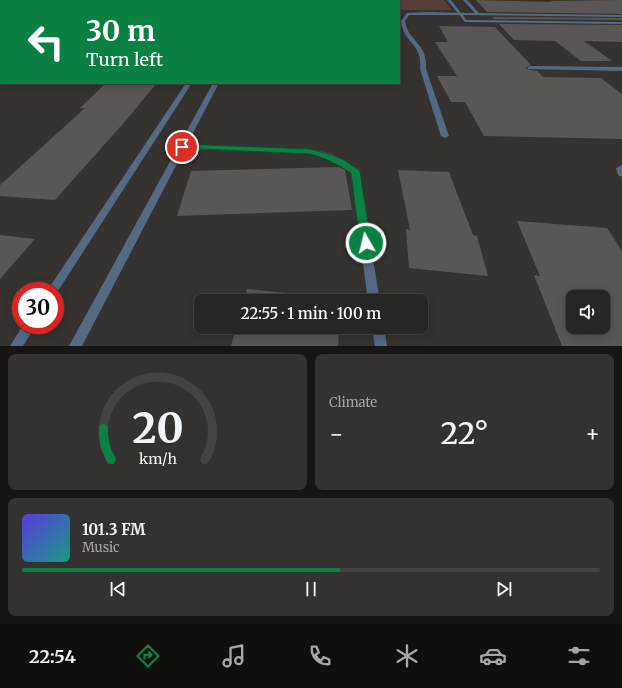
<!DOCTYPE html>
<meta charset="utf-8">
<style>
:root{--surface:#282624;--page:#343231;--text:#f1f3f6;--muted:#a5a5a6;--line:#444341;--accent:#0b8043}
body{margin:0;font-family:Merriweather,serif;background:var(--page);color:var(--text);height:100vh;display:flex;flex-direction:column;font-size:15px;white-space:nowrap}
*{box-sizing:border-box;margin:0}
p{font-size:13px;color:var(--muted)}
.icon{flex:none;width:22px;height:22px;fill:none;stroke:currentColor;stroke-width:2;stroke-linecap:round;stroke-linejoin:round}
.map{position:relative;height:346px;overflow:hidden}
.drawer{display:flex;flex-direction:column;gap:8px;padding:8px;background:#161514;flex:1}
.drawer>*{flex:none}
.banner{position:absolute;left:0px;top:0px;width:400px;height:84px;box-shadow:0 2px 10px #0003,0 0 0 1px var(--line);background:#0b8043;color:#fff;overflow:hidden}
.controls{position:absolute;left:566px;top:290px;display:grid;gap:8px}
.controls a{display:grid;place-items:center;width:44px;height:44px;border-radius:8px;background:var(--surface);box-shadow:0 2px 10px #0003,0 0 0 1px var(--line);font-size:20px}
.speed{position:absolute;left:12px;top:282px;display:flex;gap:8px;font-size:20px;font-weight:700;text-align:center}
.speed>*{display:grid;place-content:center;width:52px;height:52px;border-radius:50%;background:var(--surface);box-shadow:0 2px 10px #0003,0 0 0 1px var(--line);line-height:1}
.speed .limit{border:6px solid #d22;background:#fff;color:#111}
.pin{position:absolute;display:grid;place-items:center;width:34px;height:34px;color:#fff;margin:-17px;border:2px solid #fff;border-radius:50%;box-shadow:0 1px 4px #0007}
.me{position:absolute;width:44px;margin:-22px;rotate:352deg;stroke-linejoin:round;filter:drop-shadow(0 0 3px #0008)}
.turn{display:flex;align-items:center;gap:14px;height:84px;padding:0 20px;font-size:18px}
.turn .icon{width:52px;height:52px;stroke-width:2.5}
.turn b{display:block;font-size:28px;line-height:34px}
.big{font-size:30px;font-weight:600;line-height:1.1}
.drawer .tile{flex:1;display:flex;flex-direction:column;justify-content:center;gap:6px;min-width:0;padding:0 14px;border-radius:8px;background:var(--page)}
.drawer .dial{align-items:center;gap:0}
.dial svg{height:104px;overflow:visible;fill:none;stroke:var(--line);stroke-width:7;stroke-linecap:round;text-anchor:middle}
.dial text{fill:var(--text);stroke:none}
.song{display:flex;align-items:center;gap:12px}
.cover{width:48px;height:48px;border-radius:6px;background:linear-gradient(135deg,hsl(250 70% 55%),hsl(170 70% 35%))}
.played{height:4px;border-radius:2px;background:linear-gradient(90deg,var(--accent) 55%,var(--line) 55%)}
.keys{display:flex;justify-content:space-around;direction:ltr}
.heat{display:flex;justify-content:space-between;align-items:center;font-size:22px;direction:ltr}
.drawer .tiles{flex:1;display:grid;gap:8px;grid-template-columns:1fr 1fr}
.tile:last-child{grid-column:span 2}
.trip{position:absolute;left:194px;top:294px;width:234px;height:40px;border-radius:8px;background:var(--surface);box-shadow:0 2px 10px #0003,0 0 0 1px var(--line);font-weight:600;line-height:40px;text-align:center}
.tabs{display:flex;height:64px;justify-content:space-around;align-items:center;background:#100f0e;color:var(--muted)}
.tabs .icon{width:28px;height:28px}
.tabs .on{color:var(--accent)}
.tabs b{font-size:18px;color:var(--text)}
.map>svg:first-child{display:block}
.green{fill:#573f38}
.building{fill:#5a5655;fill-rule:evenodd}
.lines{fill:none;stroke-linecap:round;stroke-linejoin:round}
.minor{fill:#546984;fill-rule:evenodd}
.tertiary{fill:#546984;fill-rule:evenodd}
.route{fill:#0b8043;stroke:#07532c}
</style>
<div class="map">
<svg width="622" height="346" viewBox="0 0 622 346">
<rect width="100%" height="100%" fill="#353230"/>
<polygon class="green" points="358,0 444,0 452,10 399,10 399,1"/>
<g class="building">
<polygon points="476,0 551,2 550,1 622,0 622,14 487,12"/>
<polygon points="492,17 622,18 622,20 494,19"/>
<polygon points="499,24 622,25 622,42 584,41 612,61 581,61 555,41 514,40"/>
<polygon points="439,26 495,27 531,65 526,67 526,69 537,71 543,77 601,78 622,94 622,139 484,136 465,102 451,102 437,76 457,76 435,42 448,42"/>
<polygon points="105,84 155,85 128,118 55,200 0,196 0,185 85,108 80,108"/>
<polygon points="339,167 345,170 352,210 177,216 191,171"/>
<polygon points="398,170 449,172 473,235 477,236 488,276 409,268 406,229 410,230"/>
<path d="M517 221 607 228 622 251V346H562L534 275 540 276ZM573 293 603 296V327H573Z"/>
<polygon points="0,235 35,239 0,279"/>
<polygon points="247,289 340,298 340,301 244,301"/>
<polygon points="236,327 339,327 338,346 231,346"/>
</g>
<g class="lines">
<g class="minor">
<path d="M429 12 460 13 462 14 460 15H409L405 21C408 42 428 43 426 69L449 136 445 138 441 136 420 69C423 43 403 43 401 21L407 13Z"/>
<polygon points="530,66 622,67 622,71 528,69 527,68"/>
<polygon points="179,145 310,149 332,154 358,169 380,301 368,301 351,172 326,158 310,153 182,149 178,147"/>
<polygon points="622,165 622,177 618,175 616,168"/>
<polygon points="372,327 384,327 387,346 375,346"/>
</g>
<g class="tertiary">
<rect x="241" y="0" width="4" height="1"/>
<polygon points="259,0 263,0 258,1"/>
<polygon points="447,0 451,0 461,13 475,13 463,0 467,0 479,13 622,15 622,17 463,15 466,20 622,22 622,24 465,22"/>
<polygon points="186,83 192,83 56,294 55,291 47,291"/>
<polygon points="213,83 219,83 82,346 69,346"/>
<polygon points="23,325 36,325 23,346 10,346"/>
</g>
</g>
<path class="route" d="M182 144 310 149 332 155 344 160 360 171 371 243 370 246 366 248 362 246 360 243 351 173C337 164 325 158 310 154L179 148 178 147Z"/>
</svg>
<div class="controls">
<a><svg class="icon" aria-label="sound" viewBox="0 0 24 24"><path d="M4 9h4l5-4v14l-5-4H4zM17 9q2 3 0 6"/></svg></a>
</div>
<div class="speed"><div class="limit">30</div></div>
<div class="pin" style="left:182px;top:147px;background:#d93025"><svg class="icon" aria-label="arrive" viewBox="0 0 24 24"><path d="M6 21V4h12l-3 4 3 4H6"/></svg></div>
<svg class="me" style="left:366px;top:243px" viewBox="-20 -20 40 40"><circle r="17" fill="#0b8043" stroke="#fff" stroke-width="3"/><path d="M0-11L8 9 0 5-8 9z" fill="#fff"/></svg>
<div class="trip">22:55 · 1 min · 100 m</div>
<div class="banner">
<div class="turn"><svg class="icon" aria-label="left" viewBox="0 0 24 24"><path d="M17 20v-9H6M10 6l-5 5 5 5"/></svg><div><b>30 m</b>Turn left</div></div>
</div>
</div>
<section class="drawer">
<div class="tiles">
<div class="tile dial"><svg viewBox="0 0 100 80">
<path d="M14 69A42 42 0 1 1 86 69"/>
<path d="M14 69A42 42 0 0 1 8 45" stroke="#0b8043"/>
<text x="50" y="56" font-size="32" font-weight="700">20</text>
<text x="50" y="72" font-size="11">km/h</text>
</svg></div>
<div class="tile"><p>Climate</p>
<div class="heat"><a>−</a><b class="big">22°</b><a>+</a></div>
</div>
<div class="tile">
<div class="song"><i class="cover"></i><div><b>101.3 FM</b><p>Music</p></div></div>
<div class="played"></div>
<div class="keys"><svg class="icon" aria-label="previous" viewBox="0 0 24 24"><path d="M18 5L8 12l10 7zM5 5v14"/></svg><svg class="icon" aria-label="pause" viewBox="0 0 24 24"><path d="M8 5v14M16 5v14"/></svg><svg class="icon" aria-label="next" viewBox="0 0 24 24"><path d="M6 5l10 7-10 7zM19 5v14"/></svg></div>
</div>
</div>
</section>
<nav class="tabs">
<b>22:54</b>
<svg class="icon on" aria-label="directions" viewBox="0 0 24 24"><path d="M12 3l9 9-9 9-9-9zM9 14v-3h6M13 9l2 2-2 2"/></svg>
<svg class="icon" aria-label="music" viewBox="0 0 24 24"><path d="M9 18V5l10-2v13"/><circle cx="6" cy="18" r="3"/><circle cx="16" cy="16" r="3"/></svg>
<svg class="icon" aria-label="phone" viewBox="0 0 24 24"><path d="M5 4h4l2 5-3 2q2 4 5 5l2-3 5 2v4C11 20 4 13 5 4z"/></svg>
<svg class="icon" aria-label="climate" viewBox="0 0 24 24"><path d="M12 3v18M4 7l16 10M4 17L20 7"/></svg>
<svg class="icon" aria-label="car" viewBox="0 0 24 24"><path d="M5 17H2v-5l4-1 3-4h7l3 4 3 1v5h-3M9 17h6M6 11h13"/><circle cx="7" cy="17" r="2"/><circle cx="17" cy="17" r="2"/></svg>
<svg class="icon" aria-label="filters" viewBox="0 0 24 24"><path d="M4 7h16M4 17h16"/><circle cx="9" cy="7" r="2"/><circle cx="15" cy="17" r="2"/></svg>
</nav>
